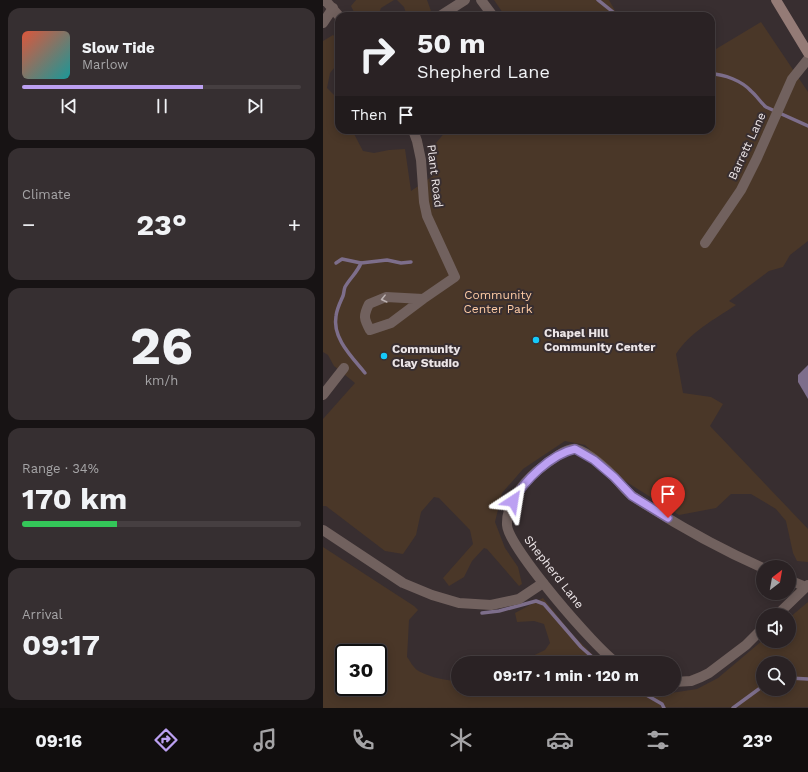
<!DOCTYPE html>
<meta charset="utf-8">
<style>
:root{--surface:#2a2224;--page:#362f31;--text:#f1f3f6;--muted:#a5a4a6;--line:#463f41;--accent:#bca0f2}
body{margin:0;font-family:"Work Sans",sans-serif;background:var(--page);color:var(--text);height:100vh;display:flex;flex-direction:column;font-size:15px;white-space:nowrap}
*{box-sizing:border-box;margin:0}
p{font-size:13px;color:var(--muted)}
.icon{flex:none;width:22px;height:22px;fill:none;stroke:currentColor;stroke-width:2;stroke-linecap:round;stroke-linejoin:round}
.map{position:relative;flex:1;overflow:hidden}
.drawer{display:flex;flex-direction:column;gap:8px;padding:8px;background:#171314;width:323px}
.drawer>*{flex:none}
.top-card{position:absolute;left:12px;top:12px;width:380px;height:122px;border-radius:12px;box-shadow:0 2px 10px #0003,0 0 0 1px var(--line);background:#2a2224;color:var(--text);overflow:hidden}
.needle{width:26px;rotate:31deg}
.tools{position:absolute;left:433px;top:560px;display:grid;gap:8px}
.tools a{display:grid;place-items:center;width:40px;height:40px;border-radius:50%;background:var(--surface);box-shadow:0 2px 10px #0003,0 0 0 1px var(--line);font-size:20px}
.speed{position:absolute;left:12px;top:644px;display:flex;gap:8px;font-size:20px;font-weight:700;text-align:center}
.speed>*{display:grid;place-content:center;width:52px;height:52px;border-radius:50%;background:var(--surface);box-shadow:0 2px 10px #0003,0 0 0 1px var(--line);line-height:1}
.speed .limit{border:2px solid #111;border-radius:6px;background:#fff;color:#111}
.pin{position:absolute;display:grid;place-items:center;width:34px;height:34px;color:#fff;margin:-41px -17px;border-radius:50% 50% 50% 0;rotate:-45deg;box-shadow:0 0 4px #0007}
.pin .icon{rotate:45deg}
.me{position:absolute;width:44px;margin:-22px;rotate:33deg;stroke-linejoin:round;filter:drop-shadow(0 0 3px #0008)}
.turn{display:flex;align-items:center;gap:14px;height:84px;padding:0 16px;font-size:18px}
.turn .icon{width:52px;height:52px;stroke-width:2.5}
.turn b{display:block;font-size:28px;line-height:34px}
.then{display:flex;align-items:center;height:38px;padding:0 16px;background:#0003;gap:8px;font-size:15px}
.big{font-size:30px;font-weight:700;line-height:1.1}
.drawer .tile{flex:1;display:flex;flex-direction:column;justify-content:center;gap:6px;min-width:0;padding:0 14px;border-radius:12px;background:var(--page)}
.drawer .dial{align-items:center;gap:0}
.dial b{font-size:52px;line-height:1}
.song{display:flex;align-items:center;gap:12px}
.cover{width:48px;height:48px;border-radius:6px;background:linear-gradient(135deg,hsl(10 70% 55%),hsl(180 70% 35%))}
.played{height:4px;border-radius:2px;background:linear-gradient(90deg,var(--accent) 65%,var(--line) 65%)}
.keys{display:flex;justify-content:space-around;direction:ltr}
.heat{display:flex;justify-content:space-between;align-items:center;font-size:22px;direction:ltr}
.charge{height:6px;border-radius:3px;background:linear-gradient(90deg,#34c759 34%,var(--line) 0)}
.trip{position:absolute;left:128px;top:656px;width:230px;height:40px;border-radius:20px;background:var(--surface);box-shadow:0 2px 10px #0003,0 0 0 1px var(--line);font-weight:700;line-height:40px;text-align:center}
.tab-bar{display:flex;height:64px;justify-content:space-around;align-items:center;background:#110e0e;color:var(--muted)}
.tab-bar .icon{width:28px;height:28px}
.tab-bar .on{color:var(--accent)}
.tab-bar b{font-size:18px;color:var(--text)}
main{display:flex;flex:1;min-height:0}
.map>svg:first-child{display:block}
.green{fill:#4a3728;fill-rule:evenodd}
.water{fill:#7d6e8b}
.lines{fill:none;stroke-linecap:round;stroke-linejoin:round}
.stream{stroke:#7d6e8b;stroke-width:3.5}
.street{stroke:#71615e;stroke-width:10}
.secondary{stroke:#947b76;stroke-width:10}
.oneway{stroke:#bbb0b0}
.route-casing{stroke:#7a689d;stroke-width:10}
.route{stroke:#bca0f2;stroke-width:7}
.poi-dot{fill:#15cafb;stroke:#382e30;stroke-width:1.5}
.labels{text-anchor:middle;dominant-baseline:central;stroke-width:4;stroke-linejoin:round;paint-order:stroke}
.street-label{font-size:12px;fill:#ece5e7;stroke:#382e30}
.park-label{font-size:12px;fill:#ffcca5;stroke:#382e30}
.poi-label{font-size:12px;font-weight:bold;fill:#ece5e7;stroke:#382e30;text-anchor:start}
</style>
<main>
<section class="drawer">
<div class="tile">
<div class="song"><i class="cover"></i><div><b>Slow Tide</b><p>Marlow</p></div></div>
<div class="played"></div>
<div class="keys"><svg class="icon" aria-label="previous" viewBox="0 0 24 24"><path d="M18 5L8 12l10 7zM5 5v14"/></svg><svg class="icon" aria-label="pause" viewBox="0 0 24 24"><path d="M8 5v14M16 5v14"/></svg><svg class="icon" aria-label="next" viewBox="0 0 24 24"><path d="M6 5l10 7-10 7zM19 5v14"/></svg></div>
</div>
<div class="tile"><p>Climate</p>
<div class="heat"><a>−</a><b class="big">23°</b><a>+</a></div>
</div>
<div class="tile dial"><b>26</b><p>km/h</p></div>
<div class="tile"><p>Range · 34%</p><b class="big">170 km</b><div class="charge"></div></div>
<div class="tile"><p>Arrival</p><b class="big">09:17</b></div>
</section>
<div class="map">
<svg width="485" height="708" viewBox="0 0 485 708">
<rect width="100%" height="100%" fill="#382e30"/>
<g class="green">
<polygon points="33,0 71,0 58,8 55,16 33,16 28,6"/>
<polygon points="74,0 104,0 108,11 98,16 84,16 81,7"/>
<polygon points="171,0 286,0 295,16 182,16"/>
<path d="M438 22 485 92V241L467 255 460 267 446 271 406 301 413 305C392 319 367 332 353 354L360 393 388 397 400 404 387 426 485 529V562L474 561 470 553 463 521 453 509 428 494H408L393 508 356 515 294 476 262 445 242 441 200 469 179 493 172 522 182 548 195 567 199 584 196 586 164 549 161 548 149 561 141 577 126 586 120 578 150 544 147 530 116 498 111 497 98 512 93 535 80 554 62 551 3 506H0V419L32 383 11 366 5 355 0 352V41L10 35 16 40V62L7 73 4 88 12 96H16V130H29L40 151 51 153 66 150 82 149 88 191 110 176 105 160 107 150 124 130H388V52Z"/>
<path d="M0 547 91 606 95 610 86 620 84 657C87 661 90 667 94 670 103 676 125 682 135 680V689H329L348 693 374 689 395 678 440 640V641H466V618L485 602V707L0 708ZM21 653H55V687H21ZM440 663H466V689H440Z"/>
<polygon points="220,598 249,634 278,663 195,663 222,650 227,643 221,624 211,621 194,622 192,613"/>
</g>
<polygon class="water" points="485,365 485,399 475,382 475,375"/>
<g class="lines">
<g class="stream">
<polyline points="275,0 295,16"/>
<path d="M388 74C401 74 419 81 428 91 434 96 437 102 443 107L485 126"/>
<polyline points="13,263 19,259 38,263"/>
<path d="M42 373C29 357 9 338 13 316 14 308 17 303 20 296 21 293 21 289 22 287 27 278 34 273 38 263L64 260 78 263 88 262"/>
<polyline points="159,613 176,611 213,601 221,604 258,647 276,663"/>
<polyline points="466,678 485,679"/>
<polyline points="313,689 339,704 341,708"/>
<polyline points="410,708 440,686"/>
</g>
<g class="street">
<polyline points="2,0 16,16"/>
<polyline points="158,0 170,16"/>
<polyline points="117,16 142,0"/>
<polyline points="0,23 10,8"/>
<path d="M90 130 94 141 98 160 101 202 104 216 132 277 100 299 68 323 47 330C41 319 40 316 46 304L63 297 100 299"/>
<polyline points="382,243 418,190 434,158 469,79 485,59"/>
<polyline points="0,395 21,368"/>
<polyline points="0,530 80,583 109,595 136,603 168,605 196,599 220,583"/>
<polyline points="466,580 483,587"/>
<polyline points="454,615 485,585"/>
<path d="M294 663C273 649 185 547 184 525 183 504 199 484 214 471 222 465 243 447 253 449 265 452 285 470 294 480 299 485 304 493 311 497 352 524 395 548 440 568"/>
<polyline points="351,682 368,681 378,677 386,673 423,645 440,628"/>
</g>
<polyline class="secondary" points="453,0 485,53"/>
</g>
<defs><path id="oneway-chevron" d="M-2-3.5L2.5 0L-2 3.5" fill="none" stroke-width="1.6" stroke-linecap="round" stroke-linejoin="round"/></defs>
<use class="oneway" href="#oneway-chevron" transform="translate(61 299) rotate(166)"/>
<g class="lines">
<defs>
<path id="route" d="M190 501C201 481 228 454 252 449L271 460 291 477 309 496 345 518"/>
</defs>
<use href="#route" class="route-casing"/>
<use href="#route" class="route"/>
</g>
<g class="poi-dot">
<circle cx="213" cy="340" r="4"/>
<circle cx="61" cy="356" r="4"/>
</g>
<g class="labels">
<g class="street-label">
<text transform="translate(424 146) rotate(-65)">Barrett Lane</text>
<text transform="translate(112 176) rotate(83)">Plant Road</text>
<text transform="translate(231 572) rotate(52)">Shepherd Lane</text>
</g>
<g class="park-label">
<text x="175" y="295">Community<tspan x="175" dy="14">Center Park</tspan></text>
</g>
<g class="poi-label">
<text x="221" y="333">Chapel Hill<tspan x="221" dy="14">Community Center</tspan></text>
<text x="69" y="349">Community<tspan x="69" dy="14">Clay Studio</tspan></text>
</g>
</g>
</svg>
<div class="tools">
<a><svg class="needle" viewBox="-14 -14 28 28"><path d="M0-13l5 13h-10z" fill="#e53935"/><path d="M0 13l5-13h-10z" fill="#a5a4a6"/></svg></a>
<a><svg class="icon" aria-label="sound" viewBox="0 0 24 24"><path d="M4 9h4l5-4v14l-5-4H4zM17 9q2 3 0 6"/></svg></a>
<a><svg class="icon" aria-label="search" viewBox="0 0 24 24"><circle cx="10" cy="10" r="6"/><path d="M15 15l6 6"/></svg></a>
</div>
<div class="speed"><div class="limit">30</div></div>
<div class="pin" style="left:345px;top:518px;background:#d93025"><svg class="icon" aria-label="arrive" viewBox="0 0 24 24"><path d="M6 21V4h12l-3 4 3 4H6"/></svg></div>
<svg class="me" style="left:190px;top:501px" viewBox="-20 -20 40 40"><path d="M0-17L14 15 0 8-14 15z" fill="#bca0f2" stroke="#fff" stroke-width="4"/></svg>
<div class="trip">09:17 · 1 min · 120 m</div>
<div class="top-card">
<div class="turn"><svg class="icon" aria-label="right" viewBox="0 0 24 24"><path d="M7 20v-9h11M14 6l5 5-5 5"/></svg><div><b>50 m</b>Shepherd Lane</div></div>
<div class="then">Then<svg class="icon" aria-label="arrive" viewBox="0 0 24 24"><path d="M6 21V4h12l-3 4 3 4H6"/></svg></div>
</div>
</div>
</main>
<nav class="tab-bar">
<b>09:16</b>
<svg class="icon on" aria-label="directions" viewBox="0 0 24 24"><path d="M12 3l9 9-9 9-9-9zM9 14v-3h6M13 9l2 2-2 2"/></svg>
<svg class="icon" aria-label="music" viewBox="0 0 24 24"><path d="M9 18V5l10-2v13"/><circle cx="6" cy="18" r="3"/><circle cx="16" cy="16" r="3"/></svg>
<svg class="icon" aria-label="phone" viewBox="0 0 24 24"><path d="M5 4h4l2 5-3 2q2 4 5 5l2-3 5 2v4C11 20 4 13 5 4z"/></svg>
<svg class="icon" aria-label="climate" viewBox="0 0 24 24"><path d="M12 3v18M4 7l16 10M4 17L20 7"/></svg>
<svg class="icon" aria-label="car" viewBox="0 0 24 24"><path d="M5 17H2v-5l4-1 3-4h7l3 4 3 1v5h-3M9 17h6M6 11h13"/><circle cx="7" cy="17" r="2"/><circle cx="17" cy="17" r="2"/></svg>
<svg class="icon" aria-label="filters" viewBox="0 0 24 24"><path d="M4 7h16M4 17h16"/><circle cx="9" cy="7" r="2"/><circle cx="15" cy="17" r="2"/></svg>
<b>23°</b>
</nav>
